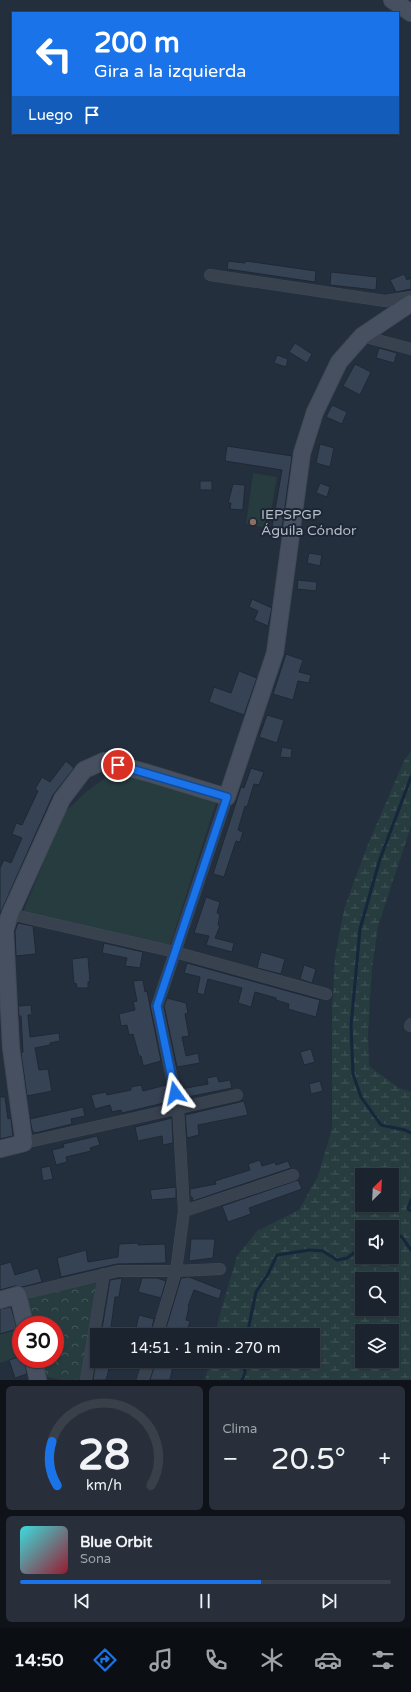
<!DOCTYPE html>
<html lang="es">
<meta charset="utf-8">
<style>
:root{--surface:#1b232e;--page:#282f3a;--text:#f1f3f6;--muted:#a0a4aa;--line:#39404a;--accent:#1a73e8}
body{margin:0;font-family:"Varela Round",sans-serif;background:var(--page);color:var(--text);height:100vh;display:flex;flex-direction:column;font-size:15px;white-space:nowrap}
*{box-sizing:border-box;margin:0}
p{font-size:13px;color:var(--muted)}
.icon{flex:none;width:22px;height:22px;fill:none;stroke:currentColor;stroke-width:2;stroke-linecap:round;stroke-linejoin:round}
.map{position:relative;height:1380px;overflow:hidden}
.drawer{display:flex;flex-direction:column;gap:6px;padding:6px;background:#0f1319;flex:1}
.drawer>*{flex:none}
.banner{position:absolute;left:12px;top:12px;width:387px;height:122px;border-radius:0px;box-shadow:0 1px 3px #0004,0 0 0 1px var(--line);background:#1a73e8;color:#fff;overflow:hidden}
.needle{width:26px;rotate:24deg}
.tools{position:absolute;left:355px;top:1168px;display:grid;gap:8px}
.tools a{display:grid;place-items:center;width:44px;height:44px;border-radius:0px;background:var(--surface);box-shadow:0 1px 3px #0004,0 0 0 1px var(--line);font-size:20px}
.speed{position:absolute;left:12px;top:1316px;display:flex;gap:8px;font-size:20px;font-weight:700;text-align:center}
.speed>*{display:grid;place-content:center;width:52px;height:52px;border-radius:50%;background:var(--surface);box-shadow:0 1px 3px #0004,0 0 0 1px var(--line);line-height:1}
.speed .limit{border:6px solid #d22;background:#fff;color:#111}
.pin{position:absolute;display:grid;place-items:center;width:34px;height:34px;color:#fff;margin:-17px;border:2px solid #fff;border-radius:50%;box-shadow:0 1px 4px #0007}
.me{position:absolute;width:44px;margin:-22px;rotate:348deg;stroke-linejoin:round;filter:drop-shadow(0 0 3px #0008)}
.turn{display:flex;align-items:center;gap:14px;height:84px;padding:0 16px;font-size:18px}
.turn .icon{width:52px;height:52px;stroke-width:2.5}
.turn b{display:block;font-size:28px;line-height:34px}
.then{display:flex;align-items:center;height:38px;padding:0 16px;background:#0003;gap:8px;font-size:15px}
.big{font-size:30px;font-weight:600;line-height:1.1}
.drawer .card{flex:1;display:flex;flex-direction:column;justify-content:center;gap:6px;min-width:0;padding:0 14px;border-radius:6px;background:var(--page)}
.drawer .dial{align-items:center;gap:0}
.dial svg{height:104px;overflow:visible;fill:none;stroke:var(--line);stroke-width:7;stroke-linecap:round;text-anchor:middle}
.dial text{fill:var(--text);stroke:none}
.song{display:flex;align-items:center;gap:12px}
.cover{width:48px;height:48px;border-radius:6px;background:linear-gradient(135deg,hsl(180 70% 55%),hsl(350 70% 35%))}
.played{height:4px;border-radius:2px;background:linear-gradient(90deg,var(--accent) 65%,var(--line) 65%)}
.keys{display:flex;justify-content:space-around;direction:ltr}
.heat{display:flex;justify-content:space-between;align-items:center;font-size:22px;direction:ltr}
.drawer .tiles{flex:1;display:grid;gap:6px;grid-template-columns:1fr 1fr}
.card:last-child{grid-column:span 2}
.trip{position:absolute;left:90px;top:1328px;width:230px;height:40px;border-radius:0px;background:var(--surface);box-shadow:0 1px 3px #0004,0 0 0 1px var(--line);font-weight:600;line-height:40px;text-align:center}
.tabs{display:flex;height:64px;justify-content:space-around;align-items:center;background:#0b0e12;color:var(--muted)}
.tabs .icon{width:28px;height:28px}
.tabs .on{color:var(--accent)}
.tabs b{font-size:18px;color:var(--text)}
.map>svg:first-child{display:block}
.green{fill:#263c3f}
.wetland{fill:url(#wetland-marsh);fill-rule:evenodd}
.park{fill:url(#park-crowns)}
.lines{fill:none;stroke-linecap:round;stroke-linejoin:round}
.stream{stroke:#17263c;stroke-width:3}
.building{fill:#364354;stroke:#1f2835}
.street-casing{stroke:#414a57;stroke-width:12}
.secondary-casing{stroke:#414a57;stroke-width:18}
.street{stroke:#38414e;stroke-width:11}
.secondary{stroke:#465061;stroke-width:16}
.route-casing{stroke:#114b97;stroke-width:10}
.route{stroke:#1a73e8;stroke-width:7}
.education-dot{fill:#8d6e63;stroke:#1d2633;stroke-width:1.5}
.labels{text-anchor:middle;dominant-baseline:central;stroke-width:4;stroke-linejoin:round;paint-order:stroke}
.poi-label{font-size:14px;fill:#b4bcc9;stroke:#1d2633;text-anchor:start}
</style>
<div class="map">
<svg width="411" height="1380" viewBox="0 0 411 1380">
<defs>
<pattern id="wetland-marsh" width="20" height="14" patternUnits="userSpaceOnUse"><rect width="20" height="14" fill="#263c3f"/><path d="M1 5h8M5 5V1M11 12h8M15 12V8" fill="none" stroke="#435659"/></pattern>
<pattern id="park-crowns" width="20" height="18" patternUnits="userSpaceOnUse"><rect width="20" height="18" fill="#263c3f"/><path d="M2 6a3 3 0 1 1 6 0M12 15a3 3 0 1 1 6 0" fill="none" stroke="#435659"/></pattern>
</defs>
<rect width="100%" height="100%" fill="#242f3e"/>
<g class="green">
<polygon points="253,473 277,477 268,528 246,524"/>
<polygon points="107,777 135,778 216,803 170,945 23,912 64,813 87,791"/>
<polygon points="18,1328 21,1338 21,1356 0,1363 0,1334"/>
</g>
<path class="wetland" d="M411 751V826L378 926 372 968 368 1033 369 1066 399 1088 411 1092V1380H205L210 1361H313V1335H215L220 1314 237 1256 257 1231 299 1210 318 1176 332 1129V1010L335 957 344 909 368 844 404 761ZM362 1175H392V1205H362ZM362 1227H392V1257H362ZM362 1279H392V1309H362ZM362 1331H392V1361H362Z"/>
<polygon class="park" points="98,1282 82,1380 62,1380 44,1376 40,1359 55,1359 55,1325 31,1325 26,1306 30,1298"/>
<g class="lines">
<g class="stream">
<polyline points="411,777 380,859 360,929 351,1026 353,1074 361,1097 381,1125 405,1130 411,1133"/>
<polyline points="411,1200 408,1209 411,1211"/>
<polyline points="392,1234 395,1233 402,1237 411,1250"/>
<polyline points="247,1335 256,1292 268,1274 277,1255 310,1250 323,1251 337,1260 347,1258 362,1247"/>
<polyline points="242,1380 245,1373 244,1361"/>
</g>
</g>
<g class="building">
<polygon points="228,261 245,263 246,261 316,271 315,282 227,269"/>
<polygon points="331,272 377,277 376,290 330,285"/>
<polygon points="404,274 407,280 411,278 411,289 396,292 390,280"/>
<polygon points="295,343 312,354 307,363 289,352"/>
<polygon points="379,348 397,353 394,363 376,358"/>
<polygon points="277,355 288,359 286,367 274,363"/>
<polygon points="355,364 371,372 360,395 343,386"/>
<polygon points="332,405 347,412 342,424 326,417"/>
<polygon points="320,444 334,448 330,467 316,463"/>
<polygon points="227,446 292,456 282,529 272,527 282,470 225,461"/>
<rect x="200" y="481" width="12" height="9"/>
<polygon points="320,483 330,487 327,497 316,493"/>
<polygon points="233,484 245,485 243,510 230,509 231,503 228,503"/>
<polygon points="309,553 322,555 320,566 307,563"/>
<polygon points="298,580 317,582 316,591 297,589"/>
<polygon points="252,599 272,608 268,626 254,620 258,611 249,607"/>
<polygon points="286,654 303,660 299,672 311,675 309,683 298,681 293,700 273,694"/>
<polygon points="239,671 257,678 244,715 209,702 214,687 231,693"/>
<polygon points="267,715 284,720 277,743 259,737"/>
<polygon points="282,747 292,749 291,758 280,757"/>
<polygon points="66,761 74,768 53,795 0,914 0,868 4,860 11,863 22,838 12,834 16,823 22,825 38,791 35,789 42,777 50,782"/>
<polygon points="251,768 264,772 259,785 254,784 247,807 245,806 238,830 243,832 240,842 236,841 224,877 213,874 241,787 244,788"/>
<polygon points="206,897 220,902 217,913 220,914 218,925 220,926 215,938 234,943 232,952 206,945 209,936 194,933"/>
<polygon points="18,923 33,926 36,954 16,956 15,931"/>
<polygon points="104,943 143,952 140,968 125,966 127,958 102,953"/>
<polygon points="261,952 285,959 281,974 257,968"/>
<polygon points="88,957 90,982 88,982 88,988 77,988 76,983 74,984 72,959"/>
<polygon points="187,963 320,1000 316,1017 288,1009 289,1004 276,1000 276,998 255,992 251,1007 238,1003 242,988 208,979 204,995 197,993 200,977 184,973"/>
<polygon points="304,965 316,969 312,983 300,979"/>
<polygon points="143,980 145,992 147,991 161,1061 143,1066 141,1056 139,1056 133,1034 129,1035 127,1025 121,1026 119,1014 135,1010 133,1002 137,1001 133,981"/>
<polygon points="167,998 186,1003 188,1013 185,1014 189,1036 182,1037 186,1056 198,1053 200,1063 177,1067 164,1006"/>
<polygon points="31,1005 32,1015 28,1015 30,1037 59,1033 60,1041 50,1043 50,1045 35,1048 39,1070 48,1069 52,1091 27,1096 21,1053 23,1052 21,1016 19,1016 18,1006"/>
<polygon points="311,1049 315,1062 304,1065 300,1052"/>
<polygon points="217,1076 219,1082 230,1080 232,1088 183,1098 181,1089 208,1084 207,1078"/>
<polygon points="320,1081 323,1091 311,1094 309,1084"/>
<polygon points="141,1085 143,1091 166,1085 169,1100 168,1102 122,1113 121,1110 112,1112 110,1105 95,1109 91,1095 106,1092 107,1095 131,1090 131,1087"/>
<polygon points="0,1097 5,1097 8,1119 11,1118 13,1136 0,1139"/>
<polygon points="244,1101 248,1115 198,1125 199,1135 187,1138 185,1115"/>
<polygon points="83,1107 85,1116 71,1119 72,1124 35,1133 32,1130 30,1119"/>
<polygon points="172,1118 173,1143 163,1145 162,1136 138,1141 135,1127"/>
<polygon points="97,1136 100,1145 90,1148 91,1151 66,1157 67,1162 56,1165 52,1150 64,1147 63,1144"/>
<polygon points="260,1160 262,1166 275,1162 276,1165 288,1161 291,1168 193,1201 192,1197 190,1197 190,1189 216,1184 215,1181 250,1170 248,1164"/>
<polygon points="50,1166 53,1179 43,1181 41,1168"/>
<polygon points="298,1180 302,1189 249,1208 251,1214 228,1222 222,1206"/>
<polygon points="176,1187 176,1198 152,1200 150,1190"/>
<polygon points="191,1239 215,1239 213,1258 189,1261"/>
<polygon points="138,1243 138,1245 165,1244 166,1263 117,1264 61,1277 57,1258 86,1250 88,1262 118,1257 119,1244"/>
<polygon points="11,1262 15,1275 38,1268 42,1282 22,1287 15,1286 0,1290 0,1265"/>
<polygon points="189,1277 222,1290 219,1299 194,1290 188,1306 189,1307 186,1320 190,1321 186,1335 164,1335 181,1278"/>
<polygon points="122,1278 119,1297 115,1297 110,1335 101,1335 110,1280"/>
<polygon points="142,1278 157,1278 166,1281 161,1298 138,1292"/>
<polygon points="11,1307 17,1329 0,1334 0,1309"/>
<polygon points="139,1315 154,1319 151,1332 136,1328"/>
<polygon points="21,1356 21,1359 24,1359 27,1374 15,1378 9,1360"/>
<polygon points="96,1361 106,1361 106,1363 110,1365 106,1380 93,1380"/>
<polygon points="156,1361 174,1361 170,1380 150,1380"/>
</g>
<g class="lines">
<defs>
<g id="street">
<polyline points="210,275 385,301 411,297"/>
<polyline points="362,336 411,349"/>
<polyline points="10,914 175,952 326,994"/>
<polyline points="410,1026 411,1024"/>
<polyline points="24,1143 237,1095"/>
<polyline points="184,1211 293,1175"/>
<polyline points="18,1295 118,1271 176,1271 220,1269"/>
<polyline points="157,1335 176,1271 184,1211 178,1108 157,1006 227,797"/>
<polyline points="86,1380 104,1274"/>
<polyline points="143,1380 149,1361"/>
</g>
<g id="secondary">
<polyline points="392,0 411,13"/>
<polyline points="0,1149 24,1143 11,1048 5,930 10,914 62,799 84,770 104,761 148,773 227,797 275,653 302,453 315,412 339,362 362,336 411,303"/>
<polyline points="0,1300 18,1295 25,1325"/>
<polyline points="33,1359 38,1380"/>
</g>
</defs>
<use href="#street" class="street-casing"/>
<use href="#secondary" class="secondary-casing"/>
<use href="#street" class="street"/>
<use href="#secondary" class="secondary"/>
</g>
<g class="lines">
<defs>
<polyline id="route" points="118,765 227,797 157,1006 175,1093"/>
</defs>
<use href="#route" class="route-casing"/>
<use href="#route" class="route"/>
</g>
<circle class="education-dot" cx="253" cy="522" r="4"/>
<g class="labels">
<g class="poi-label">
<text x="261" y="514">IEPSPGP<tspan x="261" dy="16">Águila Cóndor</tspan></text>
</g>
</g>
</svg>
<div class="tools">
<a><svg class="needle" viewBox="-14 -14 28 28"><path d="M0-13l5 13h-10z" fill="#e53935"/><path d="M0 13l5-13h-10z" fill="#a0a4aa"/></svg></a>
<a><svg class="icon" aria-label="sound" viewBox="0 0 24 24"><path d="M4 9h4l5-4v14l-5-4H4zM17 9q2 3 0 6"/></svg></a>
<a><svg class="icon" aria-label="search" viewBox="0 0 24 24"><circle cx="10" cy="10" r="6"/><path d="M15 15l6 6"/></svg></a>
<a><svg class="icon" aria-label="layers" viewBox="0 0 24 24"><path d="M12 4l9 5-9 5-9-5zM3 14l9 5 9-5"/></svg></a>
</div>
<div class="speed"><div class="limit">30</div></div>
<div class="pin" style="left:118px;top:765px;background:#d93025"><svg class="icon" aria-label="arrive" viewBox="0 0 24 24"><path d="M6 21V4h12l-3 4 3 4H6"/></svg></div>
<svg class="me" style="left:175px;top:1093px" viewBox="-20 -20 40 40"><path d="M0-17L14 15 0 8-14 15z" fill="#1a73e8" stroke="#fff" stroke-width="4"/></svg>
<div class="trip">14:51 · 1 min · 270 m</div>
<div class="banner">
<div class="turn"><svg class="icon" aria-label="left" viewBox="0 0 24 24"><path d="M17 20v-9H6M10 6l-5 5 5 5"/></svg><div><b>200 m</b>Gira a la izquierda</div></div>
<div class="then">Luego<svg class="icon" aria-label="arrive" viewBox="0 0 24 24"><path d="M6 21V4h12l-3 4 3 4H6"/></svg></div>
</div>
</div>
<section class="drawer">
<div class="tiles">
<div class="card dial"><svg viewBox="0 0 100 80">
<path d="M14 69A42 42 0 1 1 86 69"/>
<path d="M14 69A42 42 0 0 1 10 35" stroke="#1a73e8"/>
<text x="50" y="56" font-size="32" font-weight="700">28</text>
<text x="50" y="72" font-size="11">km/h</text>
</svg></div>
<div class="card"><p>Clima</p>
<div class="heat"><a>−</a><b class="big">20.5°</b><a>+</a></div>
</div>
<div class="card">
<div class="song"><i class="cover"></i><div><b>Blue Orbit</b><p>Sona</p></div></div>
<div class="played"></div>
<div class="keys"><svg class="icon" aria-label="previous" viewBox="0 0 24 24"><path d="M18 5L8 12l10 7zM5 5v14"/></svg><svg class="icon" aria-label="pause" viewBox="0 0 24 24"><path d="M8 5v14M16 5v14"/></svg><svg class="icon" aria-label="next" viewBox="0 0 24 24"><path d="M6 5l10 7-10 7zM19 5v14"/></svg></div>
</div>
</div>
</section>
<nav class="tabs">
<b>14:50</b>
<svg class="icon on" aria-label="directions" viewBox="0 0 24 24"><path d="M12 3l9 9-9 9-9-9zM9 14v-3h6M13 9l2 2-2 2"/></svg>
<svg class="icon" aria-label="music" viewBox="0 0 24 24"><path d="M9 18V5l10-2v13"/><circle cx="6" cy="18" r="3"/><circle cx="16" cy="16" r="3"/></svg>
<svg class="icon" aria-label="phone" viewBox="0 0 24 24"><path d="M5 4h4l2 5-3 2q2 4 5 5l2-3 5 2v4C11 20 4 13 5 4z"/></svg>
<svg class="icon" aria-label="climate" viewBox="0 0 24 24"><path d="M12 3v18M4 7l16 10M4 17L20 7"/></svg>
<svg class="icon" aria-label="car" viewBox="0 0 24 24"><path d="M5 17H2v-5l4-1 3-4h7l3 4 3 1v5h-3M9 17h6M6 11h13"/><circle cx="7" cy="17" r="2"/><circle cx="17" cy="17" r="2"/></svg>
<svg class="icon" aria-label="filters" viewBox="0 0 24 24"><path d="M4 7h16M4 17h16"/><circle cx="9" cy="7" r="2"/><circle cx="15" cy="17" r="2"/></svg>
</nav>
